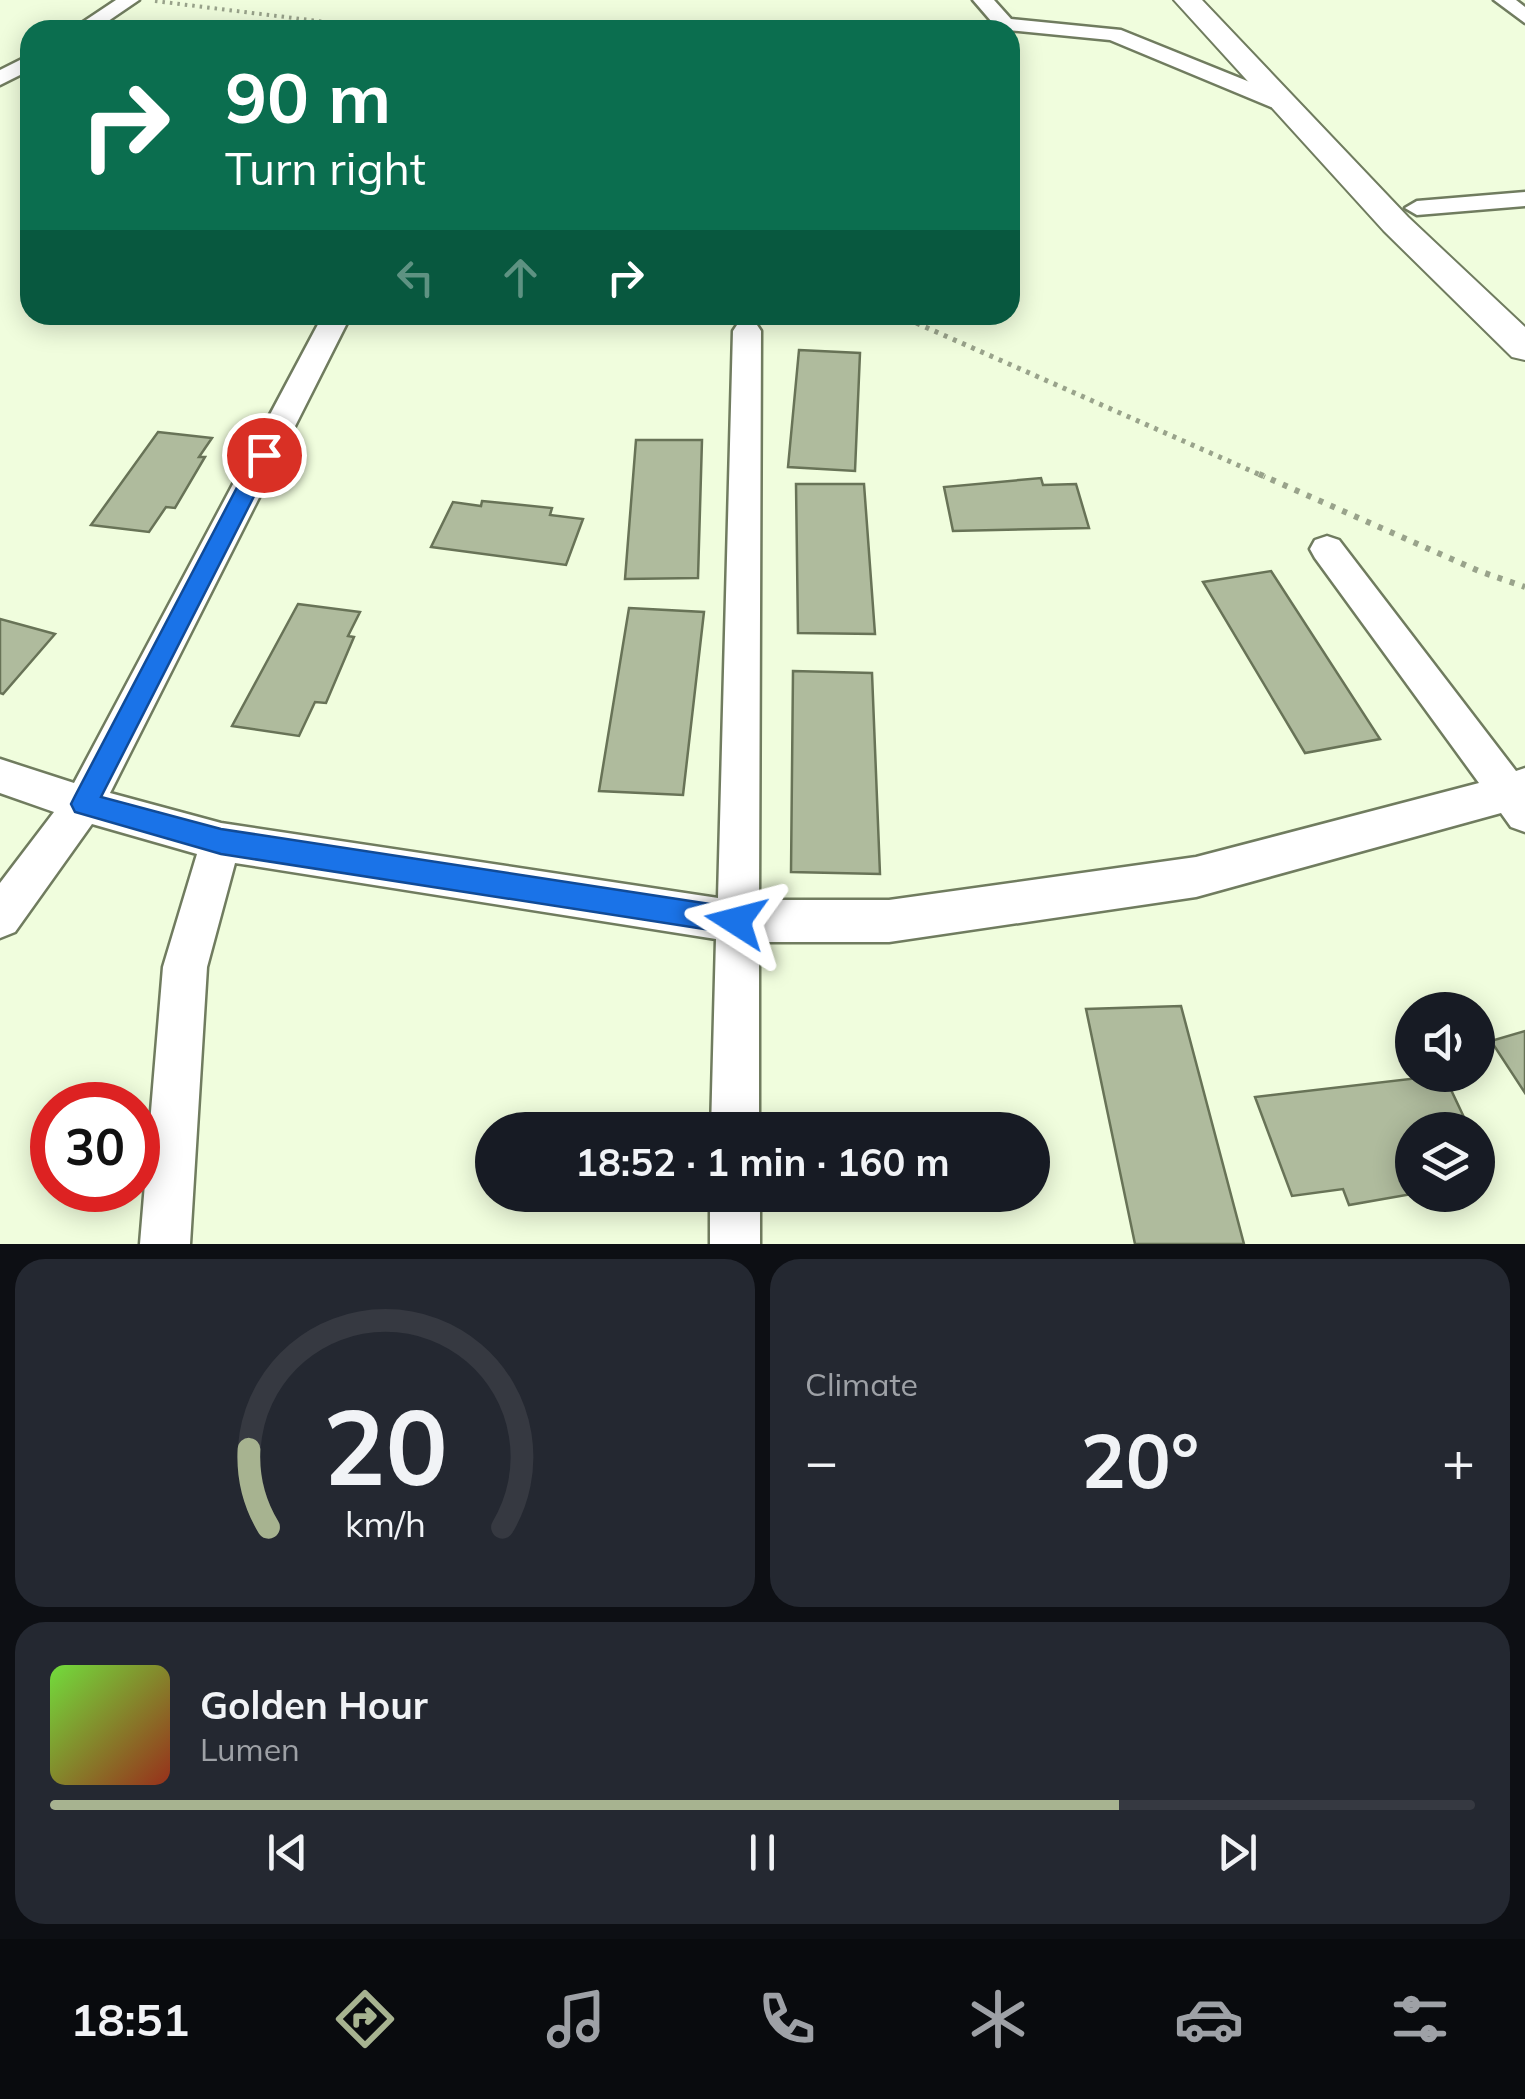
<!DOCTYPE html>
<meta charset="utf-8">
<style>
:root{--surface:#171b24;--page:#242831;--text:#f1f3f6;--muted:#9ea1a6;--line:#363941;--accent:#a7b390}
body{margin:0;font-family:Mulish,sans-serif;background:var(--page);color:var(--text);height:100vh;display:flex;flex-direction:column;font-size:38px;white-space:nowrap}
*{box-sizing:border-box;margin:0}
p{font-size:32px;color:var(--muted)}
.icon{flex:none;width:55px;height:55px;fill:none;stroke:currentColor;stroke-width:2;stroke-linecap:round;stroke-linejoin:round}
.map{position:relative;height:1244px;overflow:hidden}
.panel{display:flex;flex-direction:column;gap:15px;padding:15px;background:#0d0f14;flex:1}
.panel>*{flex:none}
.guide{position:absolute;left:20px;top:20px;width:1000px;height:305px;border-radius:30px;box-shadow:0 5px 25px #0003;background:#0b6e4f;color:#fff;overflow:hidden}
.tools{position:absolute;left:1395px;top:992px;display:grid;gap:20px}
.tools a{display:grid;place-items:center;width:100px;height:100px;border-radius:50%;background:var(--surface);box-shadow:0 5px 25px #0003;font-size:50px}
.speed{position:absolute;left:30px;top:1082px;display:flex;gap:20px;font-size:50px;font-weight:700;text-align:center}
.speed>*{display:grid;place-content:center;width:130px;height:130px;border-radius:50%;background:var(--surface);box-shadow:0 5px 25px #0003;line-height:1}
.speed .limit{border:15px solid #d22;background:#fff;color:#111}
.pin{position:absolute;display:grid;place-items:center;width:85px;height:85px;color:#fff;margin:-42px;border:5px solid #fff;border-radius:50%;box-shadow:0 2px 10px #0007}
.me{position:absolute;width:110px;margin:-55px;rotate:279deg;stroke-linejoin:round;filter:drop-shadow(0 0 8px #0008)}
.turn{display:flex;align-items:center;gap:35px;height:210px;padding:0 40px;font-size:45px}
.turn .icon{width:130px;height:130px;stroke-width:2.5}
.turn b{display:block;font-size:70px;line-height:85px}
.lanes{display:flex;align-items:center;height:95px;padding:0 40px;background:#0003;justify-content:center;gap:50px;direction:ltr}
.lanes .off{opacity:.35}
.big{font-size:75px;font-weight:700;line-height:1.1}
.panel .widget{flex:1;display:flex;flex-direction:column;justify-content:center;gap:15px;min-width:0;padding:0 35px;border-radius:30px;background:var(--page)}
.panel .dial{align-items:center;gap:0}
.dial svg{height:260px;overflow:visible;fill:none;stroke:var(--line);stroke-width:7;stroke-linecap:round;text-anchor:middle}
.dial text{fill:var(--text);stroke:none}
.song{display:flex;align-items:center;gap:30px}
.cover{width:120px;height:120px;border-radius:15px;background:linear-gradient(135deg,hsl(100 70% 55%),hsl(10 70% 35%))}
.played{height:10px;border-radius:5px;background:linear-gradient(90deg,var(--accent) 75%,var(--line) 75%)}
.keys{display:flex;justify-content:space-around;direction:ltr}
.heat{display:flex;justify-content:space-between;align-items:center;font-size:55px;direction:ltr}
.panel .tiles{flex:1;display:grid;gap:15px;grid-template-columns:1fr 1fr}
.widget:last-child{grid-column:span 2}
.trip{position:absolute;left:475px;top:1112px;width:575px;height:100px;border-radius:50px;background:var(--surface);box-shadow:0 5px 25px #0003;font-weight:700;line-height:100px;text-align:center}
.tab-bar{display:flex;height:160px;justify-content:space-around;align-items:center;background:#090b0e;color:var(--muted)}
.tab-bar .icon{width:70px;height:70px}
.tab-bar .selected{color:var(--accent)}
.tab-bar b{font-size:45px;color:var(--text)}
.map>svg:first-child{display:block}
.building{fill:#afbb9d;stroke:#687357;stroke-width:2.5}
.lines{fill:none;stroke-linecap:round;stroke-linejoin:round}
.street-casing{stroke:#707c5f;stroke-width:5}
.secondary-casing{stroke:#707c5f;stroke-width:4}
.path-far2{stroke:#99a38b;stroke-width:4;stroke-dasharray:2.5 5;stroke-linecap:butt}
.path-far1{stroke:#99a38b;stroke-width:5;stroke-dasharray:4 6;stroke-linecap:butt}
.path{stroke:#99a38b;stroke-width:6;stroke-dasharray:5 8;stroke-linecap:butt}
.street{fill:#fff;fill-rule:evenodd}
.secondary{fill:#fff;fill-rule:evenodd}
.route{fill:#1a73e8;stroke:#114b97;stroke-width:2.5}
</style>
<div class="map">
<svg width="1525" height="1244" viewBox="0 0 1525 1244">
<rect width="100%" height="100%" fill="#f0fddd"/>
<g class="building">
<polygon points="799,350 860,353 855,471 788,467"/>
<polygon points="158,432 212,438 199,457 205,457 175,508 166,507 149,532 91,525"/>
<polygon points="636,440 702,440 698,578 625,579"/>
<polygon points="1041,478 1043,485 1076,484 1089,528 953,531 944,487"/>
<polygon points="796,484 864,484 875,634 798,633"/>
<polygon points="482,501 552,508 550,515 583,519 566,565 431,547 453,502 481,506"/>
<polygon points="1271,571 1380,739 1305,753 1203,582"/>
<polygon points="298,604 360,612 348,636 354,637 326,703 315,702 299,736 232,726"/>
<polygon points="629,608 704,612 683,795 599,791"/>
<polygon points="0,619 55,634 3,694 0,693"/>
<polygon points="793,671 872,673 880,874 791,872"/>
<polygon points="1181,1006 1244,1244 1135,1244 1086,1009"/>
<polygon points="1525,1031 1525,1093 1491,1041"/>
<polygon points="1444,1075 1470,1130 1412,1130 1412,1194 1349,1205 1343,1189 1292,1196 1255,1097"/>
</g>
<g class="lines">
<defs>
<g id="street">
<polygon points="116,0 139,0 95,30 71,30"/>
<polygon points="973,0 994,0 1011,19 1121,30 1287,97 1290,102 1287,107 1271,107 1110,40 998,29"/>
<polygon points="1494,0 1516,0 1525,7 1525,23"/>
<polygon points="30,55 30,70 0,85 0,70"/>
<polygon points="1525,192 1525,206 1417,215 1405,208 1417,201"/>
<polygon points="323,315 351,315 110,793 221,823 718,898 733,331 737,325 757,325 761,331 759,900 889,900 1196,857 1479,783 1315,558 1310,549 1315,540 1327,536 1339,540 1516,771 1525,768 1525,832 1511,827 1501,813 1196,897 889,942 759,942 759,1130 711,1130 716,939 235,863 207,967 190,1244 140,1244 163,967 197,854 92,824 15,932 0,938 0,883 54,812 0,793 0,759 74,783"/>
<rect x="710" y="1195" width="50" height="49"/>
</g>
<polygon id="secondary" points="1174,0 1202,0 1408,217 1525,327 1525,360 1512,357 1384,231"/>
</defs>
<use href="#street" class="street-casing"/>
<use href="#secondary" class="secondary-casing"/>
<polyline class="path-far2" points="155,1 391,30"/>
<polyline class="path-far1" points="898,315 1265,477"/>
<polyline class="path" points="1259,474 1479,571 1525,587"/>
<use href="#street" class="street"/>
<use href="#secondary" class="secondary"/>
</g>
<polygon class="route" points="264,448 275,455 101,797 221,829 736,908 746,912 750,921 746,930 736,934 221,854 75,812 71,804 75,796 254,455"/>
</svg>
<div class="tools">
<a><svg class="icon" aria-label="sound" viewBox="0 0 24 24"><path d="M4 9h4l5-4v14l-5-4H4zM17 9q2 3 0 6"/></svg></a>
<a><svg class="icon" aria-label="layers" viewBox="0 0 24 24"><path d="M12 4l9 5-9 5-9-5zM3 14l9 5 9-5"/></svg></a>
</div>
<div class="speed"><div class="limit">30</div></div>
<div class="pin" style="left:264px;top:455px;background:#d93025"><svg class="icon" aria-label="arrive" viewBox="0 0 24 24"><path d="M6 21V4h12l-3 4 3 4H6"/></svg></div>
<svg class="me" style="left:736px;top:921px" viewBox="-20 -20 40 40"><path d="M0-17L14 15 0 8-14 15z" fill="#1a73e8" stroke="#fff" stroke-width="4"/></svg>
<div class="trip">18:52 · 1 min · 160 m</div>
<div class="guide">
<div class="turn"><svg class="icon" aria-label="right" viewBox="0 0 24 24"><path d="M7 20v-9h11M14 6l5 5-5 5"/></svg><div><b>90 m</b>Turn right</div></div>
<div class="lanes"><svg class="icon off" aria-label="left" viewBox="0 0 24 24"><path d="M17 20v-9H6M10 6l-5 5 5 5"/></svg><svg class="icon off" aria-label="ahead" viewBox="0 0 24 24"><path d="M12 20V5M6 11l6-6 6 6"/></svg><svg class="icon" aria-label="right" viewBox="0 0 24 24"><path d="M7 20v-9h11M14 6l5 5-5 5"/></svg></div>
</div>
</div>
<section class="panel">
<div class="tiles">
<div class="widget dial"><svg viewBox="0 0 100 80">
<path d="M14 69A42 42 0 1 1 86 69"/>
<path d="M14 69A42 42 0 0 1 8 45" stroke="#a7b390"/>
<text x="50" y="56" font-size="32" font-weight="700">20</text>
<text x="50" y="72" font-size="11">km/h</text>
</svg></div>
<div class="widget"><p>Climate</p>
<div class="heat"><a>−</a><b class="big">20°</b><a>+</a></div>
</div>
<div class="widget">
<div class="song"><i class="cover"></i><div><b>Golden Hour</b><p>Lumen</p></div></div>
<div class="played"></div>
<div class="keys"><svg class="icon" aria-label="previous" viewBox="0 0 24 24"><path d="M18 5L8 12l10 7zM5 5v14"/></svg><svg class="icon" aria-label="pause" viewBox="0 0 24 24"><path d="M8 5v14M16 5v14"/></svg><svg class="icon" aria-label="next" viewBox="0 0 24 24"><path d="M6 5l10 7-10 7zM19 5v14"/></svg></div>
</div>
</div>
</section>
<nav class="tab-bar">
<b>18:51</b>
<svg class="icon selected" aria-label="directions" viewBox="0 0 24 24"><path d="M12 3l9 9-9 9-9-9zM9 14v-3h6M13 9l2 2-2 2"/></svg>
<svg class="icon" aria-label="music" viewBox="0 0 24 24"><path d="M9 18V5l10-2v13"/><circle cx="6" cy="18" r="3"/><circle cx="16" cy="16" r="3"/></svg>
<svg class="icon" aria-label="phone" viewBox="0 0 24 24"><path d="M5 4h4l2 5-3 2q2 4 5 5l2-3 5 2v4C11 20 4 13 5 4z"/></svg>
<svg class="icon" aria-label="climate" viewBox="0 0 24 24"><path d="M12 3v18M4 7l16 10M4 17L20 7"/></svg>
<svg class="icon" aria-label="car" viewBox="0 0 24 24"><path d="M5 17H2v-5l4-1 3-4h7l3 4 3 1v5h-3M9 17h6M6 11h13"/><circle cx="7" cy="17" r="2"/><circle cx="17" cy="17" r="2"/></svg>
<svg class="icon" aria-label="filters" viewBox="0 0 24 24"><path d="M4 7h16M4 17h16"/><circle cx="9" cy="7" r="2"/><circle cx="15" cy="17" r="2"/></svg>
</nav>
